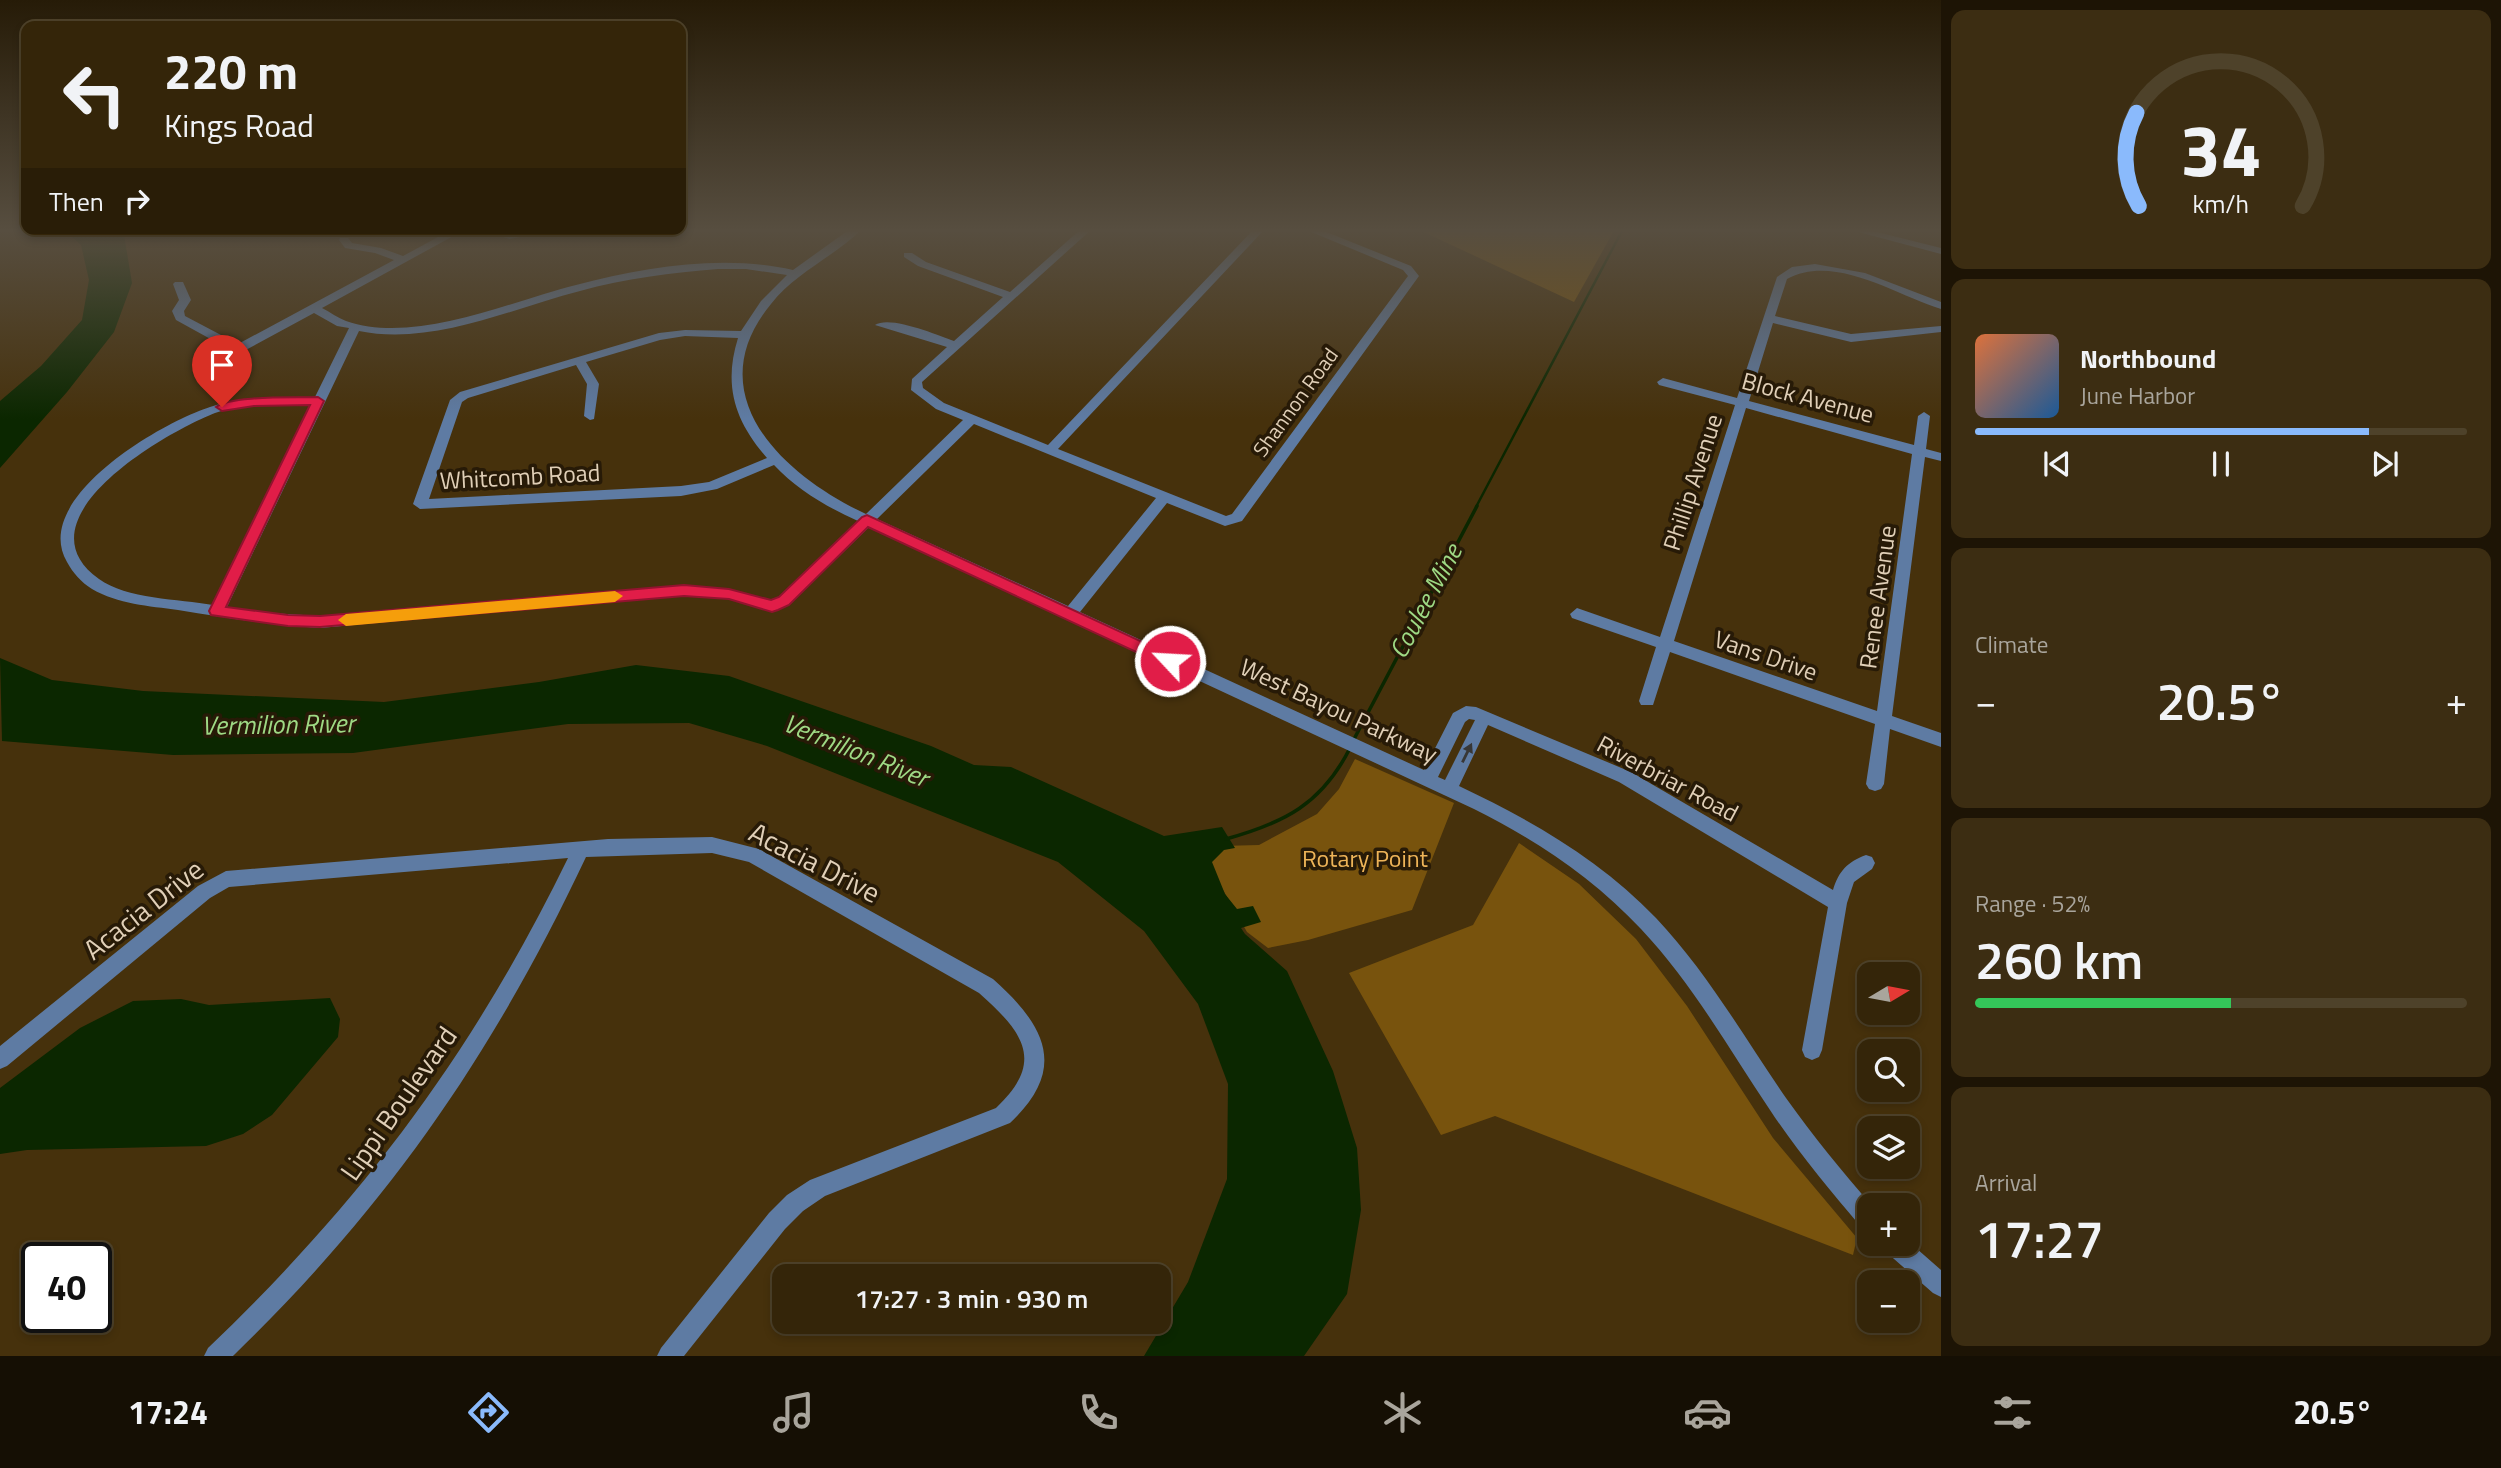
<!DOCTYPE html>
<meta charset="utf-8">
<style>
:root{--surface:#342509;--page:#3c2d12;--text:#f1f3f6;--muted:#a9a59c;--line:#4e422a;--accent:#8abafc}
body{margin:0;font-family:"Titillium Web",sans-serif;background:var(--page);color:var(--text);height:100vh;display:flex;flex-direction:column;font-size:26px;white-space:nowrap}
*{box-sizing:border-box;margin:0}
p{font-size:23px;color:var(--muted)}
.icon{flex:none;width:38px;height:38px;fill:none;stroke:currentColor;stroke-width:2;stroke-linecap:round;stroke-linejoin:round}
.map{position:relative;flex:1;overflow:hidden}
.side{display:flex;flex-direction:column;gap:10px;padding:10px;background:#1d1405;width:560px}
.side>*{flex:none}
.banner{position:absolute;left:21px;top:21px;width:665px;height:214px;border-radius:14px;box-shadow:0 4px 10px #0003,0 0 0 2px var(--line);background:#342509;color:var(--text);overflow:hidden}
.needle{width:46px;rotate:80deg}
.controls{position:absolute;left:1857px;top:962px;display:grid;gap:14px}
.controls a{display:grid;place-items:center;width:63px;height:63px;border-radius:14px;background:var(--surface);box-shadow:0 4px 10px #0003,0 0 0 2px var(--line);font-size:35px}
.speed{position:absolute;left:21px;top:1242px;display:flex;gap:14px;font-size:35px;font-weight:700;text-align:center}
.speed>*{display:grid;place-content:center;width:91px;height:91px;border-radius:50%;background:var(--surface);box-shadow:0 4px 10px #0003,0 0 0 2px var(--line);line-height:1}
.speed .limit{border:4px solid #111;border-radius:10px;background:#fff;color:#111}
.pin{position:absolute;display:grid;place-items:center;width:60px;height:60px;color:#fff;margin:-72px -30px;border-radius:50% 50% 50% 0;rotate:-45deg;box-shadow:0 0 7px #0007}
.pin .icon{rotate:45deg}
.me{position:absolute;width:77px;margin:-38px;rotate:295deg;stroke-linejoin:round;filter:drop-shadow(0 0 5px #0008)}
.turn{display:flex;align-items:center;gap:24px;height:147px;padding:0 28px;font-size:32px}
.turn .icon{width:91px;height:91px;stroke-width:2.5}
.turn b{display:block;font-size:49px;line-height:60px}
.then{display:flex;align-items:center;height:66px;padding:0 28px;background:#0003;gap:14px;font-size:26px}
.big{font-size:52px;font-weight:600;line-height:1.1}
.side .card{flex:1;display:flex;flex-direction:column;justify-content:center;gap:10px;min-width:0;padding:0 24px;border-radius:14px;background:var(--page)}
.side .dial{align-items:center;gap:0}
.dial svg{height:182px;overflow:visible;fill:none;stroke:var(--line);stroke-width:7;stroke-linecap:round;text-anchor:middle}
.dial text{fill:var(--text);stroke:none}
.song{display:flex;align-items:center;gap:21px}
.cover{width:84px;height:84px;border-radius:10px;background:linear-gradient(135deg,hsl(20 70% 55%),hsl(210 70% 35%))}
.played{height:7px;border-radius:4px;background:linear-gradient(90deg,var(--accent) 80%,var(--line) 80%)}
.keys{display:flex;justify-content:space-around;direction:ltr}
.heat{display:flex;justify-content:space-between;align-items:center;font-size:38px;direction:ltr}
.charge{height:10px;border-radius:5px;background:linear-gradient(90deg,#34c759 52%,var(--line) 0)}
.trip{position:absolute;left:772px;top:1264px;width:399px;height:70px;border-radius:14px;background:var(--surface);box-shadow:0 4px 10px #0003,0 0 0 2px var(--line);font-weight:600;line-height:70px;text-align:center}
.tab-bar{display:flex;height:112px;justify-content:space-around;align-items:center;background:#150f04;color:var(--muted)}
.tab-bar .icon{width:49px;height:49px}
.tab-bar .current{color:var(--accent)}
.tab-bar b{font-size:32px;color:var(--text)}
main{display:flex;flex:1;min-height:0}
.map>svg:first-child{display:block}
.green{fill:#78530d}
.water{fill:#0b2700}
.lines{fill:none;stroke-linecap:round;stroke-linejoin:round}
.stream-far1{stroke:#0b2700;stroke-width:2.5}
.stream{stroke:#0b2700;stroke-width:3.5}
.minor{fill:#5e7ba3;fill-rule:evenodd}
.oneway{fill:#383736}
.route{fill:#e11d48;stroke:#92132f;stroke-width:2}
.slow{fill:#f59e0b}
.labels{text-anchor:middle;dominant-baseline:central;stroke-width:7;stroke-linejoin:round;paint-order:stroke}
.far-street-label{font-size:21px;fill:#e0cfb7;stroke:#271a07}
.street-label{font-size:24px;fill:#e0cfb7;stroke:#271a07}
.park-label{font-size:24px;fill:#eeb458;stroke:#271a07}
.water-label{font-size:26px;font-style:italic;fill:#9ed984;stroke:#271a07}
.near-street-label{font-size:28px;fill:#e0cfb7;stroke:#271a07}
</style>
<main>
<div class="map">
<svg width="1941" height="1356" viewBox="0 0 1941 1356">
<rect width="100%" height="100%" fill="#46310c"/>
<g class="green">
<polygon points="1417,229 1615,229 1574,302"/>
<polygon points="1355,759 1454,803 1412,910 1308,940 1268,948 1247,932 1206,860 1221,846 1259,845 1317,814 1339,789"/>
<polygon points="1519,843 1579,884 1636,939 1687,1006 1773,1138 1857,1238 1853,1255 1495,1116 1441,1135 1349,973 1473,925"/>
</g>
<g class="water">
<polygon points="63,229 123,229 132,283 114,332 67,392 0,468 0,401 41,366 82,320 89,280 81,245"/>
<polygon points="0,658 52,680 143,691 384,702 539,682 636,665 729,676 931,746 974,765 1011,767 1164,836 1222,827 1235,848 1224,850 1212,862 1225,894 1237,909 1253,906 1261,922 1241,928 1245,934 1287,971 1333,1071 1357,1148 1361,1210 1347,1294 1304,1356 1144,1356 1188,1282 1227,1179 1228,1084 1198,1004 1144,931 1058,862 767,746 689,723 568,724 353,753 173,755 2,741"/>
<polygon points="330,998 340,1019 338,1037 272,1115 243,1134 206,1146 27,1150 0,1154 0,1088 80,1028 133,1001 181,999 209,1005"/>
</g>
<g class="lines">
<polyline class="stream-far1" points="1476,507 1623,229"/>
<g class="stream">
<polyline points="1353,741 1477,506"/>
<path d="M1226 839C1284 823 1322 804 1350 748"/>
</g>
<g class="minor">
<path d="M453 229H466L322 308C330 312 338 318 346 321 415 345 508 302 576 285 645 267 723 254 793 270L850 229H862C834 257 796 272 771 304 696 395 784 476 866 514L963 420 936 409 911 390 912 379 947 347 875 325C890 315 937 335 954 341L1003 297 918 266 904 257V253H912L926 262 1010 292 1081 229H1092L922 382 923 388 944 403 1048 445 1254 229H1265L1058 449 1226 516 1232 514 1408 276 1403 270 1304 229H1319L1411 266 1419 276 1242 521 1225 526 1167 503 1080 612 1424 770 1453 713 1466 706 1476 707 1631 772 1833 890C1839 871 1847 862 1866 855L1872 857 1875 863 1872 869 1854 882 1847 903 1822 1050 1819 1057 1812 1060 1805 1057 1802 1050 1828 907 1619 782 1488 725 1459 786C1531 820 1601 860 1656 918 1707 972 1744 1037 1786 1098 1813 1136 1842 1171 1872 1206H1869V1230L1861 1227C1829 1189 1797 1151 1770 1110 1729 1049 1692 983 1641 929 1593 878 1536 840 1474 809L869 527 789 605 769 611 729 599 684 595 320 628C272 625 226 618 178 610 149 606 118 604 92 589 81 582 73 573 67 562 30 499 162 422 210 407 244 395 279 398 315 397L349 328 337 326 314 313 242 352H234L176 320 172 311 179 300 173 284 175 282H183L191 300 184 311 185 316 238 344 394 260 375 253 345 248 339 240 340 238H348L352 243 381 248 403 256ZM718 269H746L787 275 761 301 741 331 685 330 659 333 460 392 450 400 413 504 420 509 681 496 717 489 774 465C797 490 827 507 858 521L779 597 769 600 729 589 684 585 320 616 270 613 227 607 359 331C432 346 510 309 580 291 625 278 672 273 718 269ZM685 336 738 338C723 386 735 421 767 458L709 482 681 486 429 499 462 402 468 398 576 365 587 384 584 416 590 420 594 419 599 384 586 362 660 340ZM257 405H311L213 605C179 599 126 599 99 579 15 519 166 432 215 413 229 408 243 406 257 405ZM974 424 1156 498 1068 606 877 519ZM1469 719 1475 720 1445 780 1438 777 1465 722Z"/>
<polygon points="478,229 496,229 510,233 557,229 510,239"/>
<polygon points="1847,229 1865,229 1941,248 1941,254"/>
<path d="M1815 264 1865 273 1941 302V309C1896 295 1834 253 1787 279L1775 316 1851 334 1941 326V332L1851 342 1773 323 1749 401 1914 445 1918 416 1924 412 1930 416 1926 449 1941 453V461L1925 457 1892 716 1941 733V747L1890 729 1884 784 1881 789 1875 791 1869 789 1866 784 1875 724 1670 652 1653 705H1641L1639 701 1656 647 1572 618 1570 614 1577 608 1660 637 1735 405 1659 385 1657 382 1663 378 1737 398 1777 277 1792 267ZM1746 408 1912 454 1877 711 1674 641Z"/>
<path d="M712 837 759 849 993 979C1046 1026 1068 1069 1010 1123L825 1196 803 1211 785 1229 684 1356H657L661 1348 769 1213 787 1195 810 1180 996 1108C1046 1061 1023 1032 979 993L749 862 712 853 586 857C494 1052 389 1205 233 1356H204L208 1348C363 1200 474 1051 568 858L229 887 210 898 7 1066 0 1069V1046L198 886 226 871 608 839Z"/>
<polygon points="1908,1241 1941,1270 1941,1297 1933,1293 1886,1252 1883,1244 1908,1244"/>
</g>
</g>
<defs><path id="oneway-solid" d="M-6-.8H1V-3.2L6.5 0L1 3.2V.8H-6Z" transform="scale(1.75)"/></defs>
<use class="oneway" href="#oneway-solid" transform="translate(1467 753) rotate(-64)"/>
<linearGradient id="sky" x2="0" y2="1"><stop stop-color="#261b07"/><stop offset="0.55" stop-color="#574e40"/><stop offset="1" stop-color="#574e40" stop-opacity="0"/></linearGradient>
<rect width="1941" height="419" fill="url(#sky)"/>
<path class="route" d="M318 397 324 401 226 607 288 615 320 616 684 585 729 589 771 600 779 597 862 517 867 515 1175 657 1178 661 1170 667 1164 665 868 527 789 605 778 610 772 612 729 599 684 596 320 627 288 626 211 615 209 611 310 405 254 406 222 411 216 407C231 395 296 398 318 397Z"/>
<polygon class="slow" points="615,591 623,596 615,602 346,626 338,620 346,614"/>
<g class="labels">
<g class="far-street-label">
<text transform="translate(1295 402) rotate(-54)">Shannon Road</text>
</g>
<g class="street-label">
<text transform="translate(1808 397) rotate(15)">Block Avenue</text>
<text transform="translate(520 476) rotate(-3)">Whitcomb Road</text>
<text transform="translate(1692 482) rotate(-72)">Phillip Avenue</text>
<text transform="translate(1877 597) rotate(-82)">Renee Avenue</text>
<text transform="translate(1766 655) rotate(19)">Vans Drive</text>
<text transform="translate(1339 710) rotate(25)">West Bayou Parkway</text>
<text transform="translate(1668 778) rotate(28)">Riverbriar Road</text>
</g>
<g class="park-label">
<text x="1365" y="858">Rotary Point</text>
</g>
<g class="water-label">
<text transform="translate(1425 601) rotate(-62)">Coulee Mine</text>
<text transform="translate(278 724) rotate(-1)">Vermilion River</text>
<text transform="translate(856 750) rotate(22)">Vermilion River</text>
</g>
<g class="near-street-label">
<text transform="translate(815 862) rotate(27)">Acacia Drive</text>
<text transform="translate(143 909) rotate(-38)">Acacia Drive</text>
<text transform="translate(398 1103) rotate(-55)">Lippi Boulevard</text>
</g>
</g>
</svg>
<div class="controls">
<a><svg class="needle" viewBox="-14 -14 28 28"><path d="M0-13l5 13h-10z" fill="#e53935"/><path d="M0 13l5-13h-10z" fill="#a9a59c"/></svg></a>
<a><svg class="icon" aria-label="search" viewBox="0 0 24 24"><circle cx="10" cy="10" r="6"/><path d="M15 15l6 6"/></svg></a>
<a><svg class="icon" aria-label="layers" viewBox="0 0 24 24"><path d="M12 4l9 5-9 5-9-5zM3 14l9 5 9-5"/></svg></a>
<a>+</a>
<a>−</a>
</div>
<div class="speed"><div class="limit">40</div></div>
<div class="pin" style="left:222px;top:407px;background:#d93025"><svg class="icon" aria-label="arrive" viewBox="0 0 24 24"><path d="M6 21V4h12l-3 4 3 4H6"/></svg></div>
<svg class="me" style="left:1170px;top:661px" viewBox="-20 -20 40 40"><circle r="17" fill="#e11d48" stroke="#fff" stroke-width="3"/><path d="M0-11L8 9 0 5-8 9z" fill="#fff"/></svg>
<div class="trip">17:27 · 3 min · 930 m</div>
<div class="banner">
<div class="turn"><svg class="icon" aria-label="left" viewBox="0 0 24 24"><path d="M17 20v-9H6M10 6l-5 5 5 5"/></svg><div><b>220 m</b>Kings Road</div></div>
<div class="then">Then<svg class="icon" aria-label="right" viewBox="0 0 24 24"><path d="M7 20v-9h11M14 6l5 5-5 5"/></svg></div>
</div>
</div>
<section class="side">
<div class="card dial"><svg viewBox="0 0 100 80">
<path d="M14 69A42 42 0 1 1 86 69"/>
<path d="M14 69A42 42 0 0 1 13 28" stroke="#8abafc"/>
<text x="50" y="56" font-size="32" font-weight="700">34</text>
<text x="50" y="72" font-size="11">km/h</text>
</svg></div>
<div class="card">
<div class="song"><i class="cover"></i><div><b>Northbound</b><p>June Harbor</p></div></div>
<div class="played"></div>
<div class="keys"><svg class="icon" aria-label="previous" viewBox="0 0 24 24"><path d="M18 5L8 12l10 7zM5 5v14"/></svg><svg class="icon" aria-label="pause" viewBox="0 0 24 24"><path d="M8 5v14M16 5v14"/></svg><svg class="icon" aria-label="next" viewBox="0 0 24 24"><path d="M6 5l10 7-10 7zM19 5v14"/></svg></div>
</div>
<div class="card"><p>Climate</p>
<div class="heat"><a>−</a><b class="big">20.5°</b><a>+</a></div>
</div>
<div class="card"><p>Range · 52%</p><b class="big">260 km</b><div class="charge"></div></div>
<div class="card"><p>Arrival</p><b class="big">17:27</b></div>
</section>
</main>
<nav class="tab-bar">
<b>17:24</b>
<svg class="icon current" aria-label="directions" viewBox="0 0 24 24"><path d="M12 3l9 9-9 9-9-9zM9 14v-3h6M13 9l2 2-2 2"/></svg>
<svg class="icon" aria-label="music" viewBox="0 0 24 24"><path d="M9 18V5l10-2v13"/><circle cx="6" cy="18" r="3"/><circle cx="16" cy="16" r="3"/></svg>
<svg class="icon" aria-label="phone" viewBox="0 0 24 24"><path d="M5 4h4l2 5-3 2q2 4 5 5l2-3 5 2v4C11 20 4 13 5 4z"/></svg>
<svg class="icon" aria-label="climate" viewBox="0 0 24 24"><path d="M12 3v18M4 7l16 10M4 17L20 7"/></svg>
<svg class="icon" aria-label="car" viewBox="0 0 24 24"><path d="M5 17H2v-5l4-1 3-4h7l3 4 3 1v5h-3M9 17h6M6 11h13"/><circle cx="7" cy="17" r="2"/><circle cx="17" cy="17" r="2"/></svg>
<svg class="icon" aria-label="filters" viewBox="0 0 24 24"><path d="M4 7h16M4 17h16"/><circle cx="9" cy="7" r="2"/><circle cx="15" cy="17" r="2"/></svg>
<b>20.5°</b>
</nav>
